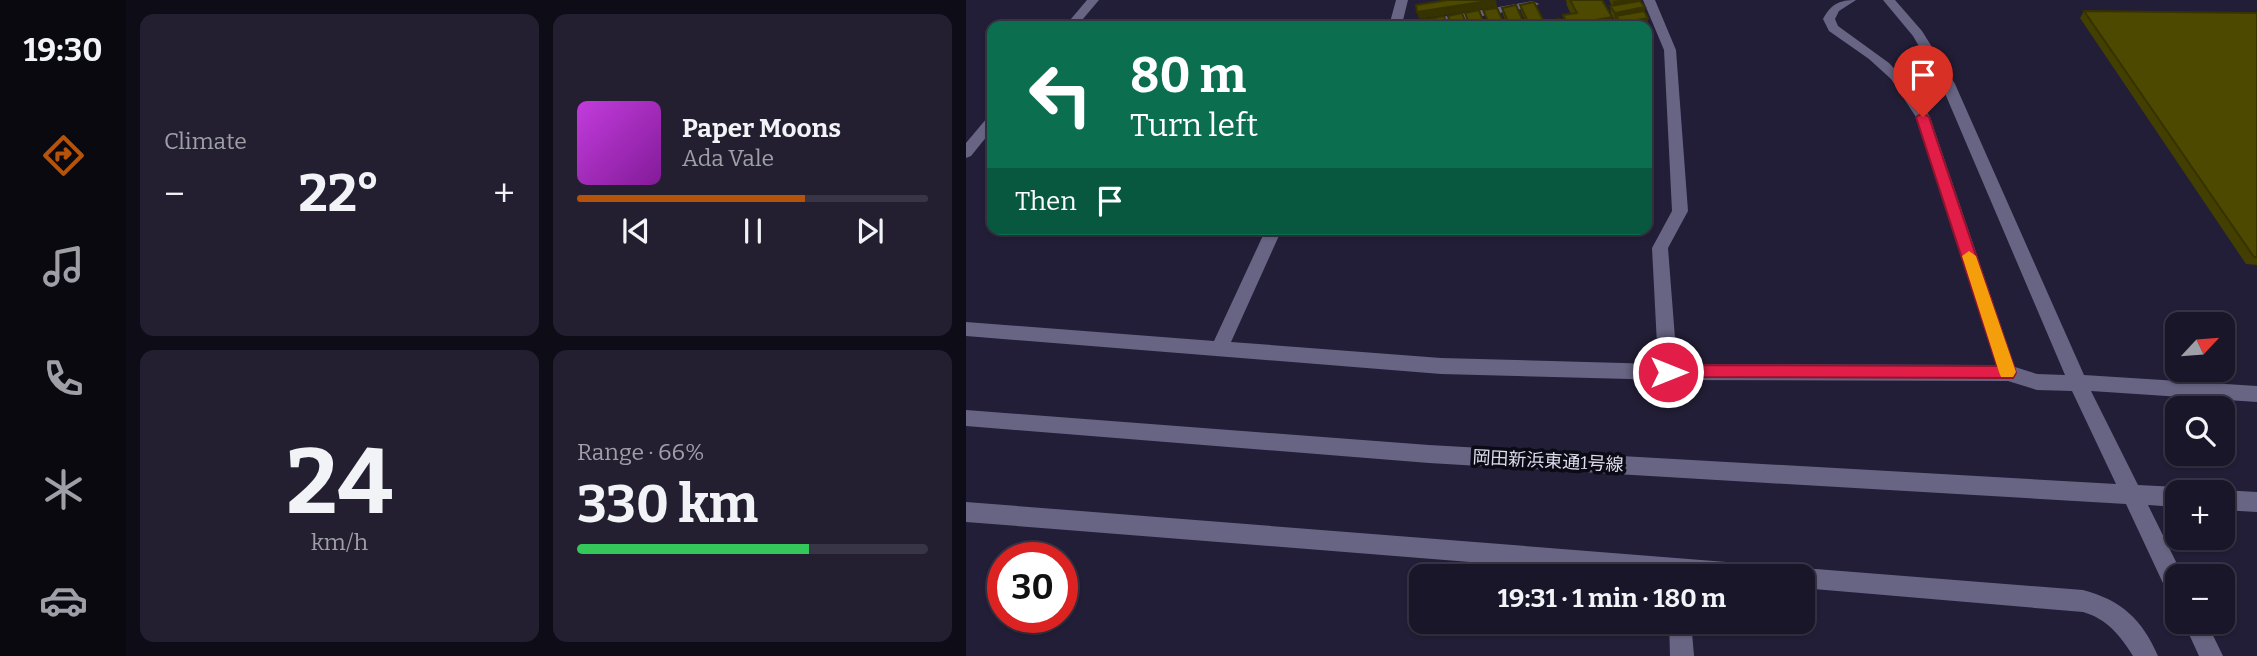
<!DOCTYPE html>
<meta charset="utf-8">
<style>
:root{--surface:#1a1629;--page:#231f31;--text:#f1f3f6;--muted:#9f9fa8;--line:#383546;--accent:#b45309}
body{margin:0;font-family:Bitter,"Noto Sans JP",serif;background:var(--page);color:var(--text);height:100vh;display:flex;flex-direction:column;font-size:26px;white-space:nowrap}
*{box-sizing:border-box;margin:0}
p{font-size:23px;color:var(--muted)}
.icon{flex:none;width:38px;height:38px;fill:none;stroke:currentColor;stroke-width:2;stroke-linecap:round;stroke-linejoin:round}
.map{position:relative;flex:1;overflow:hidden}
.panel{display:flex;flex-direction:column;gap:14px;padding:14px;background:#0e0c17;width:840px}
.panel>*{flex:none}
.hud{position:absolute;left:21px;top:21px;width:665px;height:214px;border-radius:14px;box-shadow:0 2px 5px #0004,0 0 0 2px var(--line);background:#0b6e4f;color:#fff;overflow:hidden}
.needle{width:46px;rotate:64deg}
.fabs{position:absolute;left:1199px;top:312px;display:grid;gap:14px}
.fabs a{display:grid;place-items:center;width:70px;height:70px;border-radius:14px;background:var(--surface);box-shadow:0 2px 5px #0004,0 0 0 2px var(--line);font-size:35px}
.speed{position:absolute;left:21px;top:542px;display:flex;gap:14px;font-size:35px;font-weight:700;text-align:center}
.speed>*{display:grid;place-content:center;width:91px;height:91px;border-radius:50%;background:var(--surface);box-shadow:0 2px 5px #0004,0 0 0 2px var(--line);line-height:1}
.speed .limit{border:10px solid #d22;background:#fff;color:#111}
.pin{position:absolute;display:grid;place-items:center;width:60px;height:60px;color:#fff;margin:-72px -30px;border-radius:50% 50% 50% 0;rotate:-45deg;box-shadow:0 0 7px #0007}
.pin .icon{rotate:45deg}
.me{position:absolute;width:77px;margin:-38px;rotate:90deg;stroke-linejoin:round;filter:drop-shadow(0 0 5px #0008)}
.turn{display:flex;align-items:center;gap:24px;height:147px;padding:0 28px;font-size:32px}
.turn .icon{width:91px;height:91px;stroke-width:2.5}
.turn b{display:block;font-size:49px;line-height:60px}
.then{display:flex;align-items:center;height:66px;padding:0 28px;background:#0003;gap:14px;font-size:26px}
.big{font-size:52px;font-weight:700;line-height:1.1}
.panel .widget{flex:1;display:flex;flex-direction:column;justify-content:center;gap:10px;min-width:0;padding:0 24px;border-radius:14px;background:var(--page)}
.panel .dial{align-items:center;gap:0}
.dial b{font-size:91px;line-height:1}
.song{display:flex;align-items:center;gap:21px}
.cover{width:84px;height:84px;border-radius:10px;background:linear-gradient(135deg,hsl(290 70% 55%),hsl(290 70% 35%))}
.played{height:7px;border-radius:4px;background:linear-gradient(90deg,var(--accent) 65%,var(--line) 65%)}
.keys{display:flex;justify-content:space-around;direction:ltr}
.heat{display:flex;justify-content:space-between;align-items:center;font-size:38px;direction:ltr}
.charge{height:10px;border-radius:5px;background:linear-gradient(90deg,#34c759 66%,var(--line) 0)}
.panel .tiles{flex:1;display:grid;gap:14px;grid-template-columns:repeat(2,1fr)}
.trip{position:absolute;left:443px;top:564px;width:406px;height:70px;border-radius:14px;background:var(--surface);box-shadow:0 2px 5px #0004,0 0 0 2px var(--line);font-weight:700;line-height:70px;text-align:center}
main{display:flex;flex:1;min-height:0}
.tab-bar{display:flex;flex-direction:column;width:126px;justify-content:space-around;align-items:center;background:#0a0910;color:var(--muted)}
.tab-bar .icon{width:49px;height:49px}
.tab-bar .current{color:var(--accent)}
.tab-bar b{font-size:32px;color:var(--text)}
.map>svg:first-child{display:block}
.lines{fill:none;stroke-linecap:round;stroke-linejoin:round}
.minor{fill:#686584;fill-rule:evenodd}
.wall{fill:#433f00}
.shaded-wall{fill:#373300}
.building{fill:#4e4900;stroke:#373300;stroke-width:2}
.route{fill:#e11d48;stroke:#92132f;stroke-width:2}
.slow{fill:#f59e0b}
.labels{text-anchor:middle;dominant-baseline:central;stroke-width:7;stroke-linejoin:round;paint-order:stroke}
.street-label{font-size:18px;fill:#dddced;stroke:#0b0a15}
</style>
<main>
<nav class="tab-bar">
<b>19:30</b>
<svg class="icon current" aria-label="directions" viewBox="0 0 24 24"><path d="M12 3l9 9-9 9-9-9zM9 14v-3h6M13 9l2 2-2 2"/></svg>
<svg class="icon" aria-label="music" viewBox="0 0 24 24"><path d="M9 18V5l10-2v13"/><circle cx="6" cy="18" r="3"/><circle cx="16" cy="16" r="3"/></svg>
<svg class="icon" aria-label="phone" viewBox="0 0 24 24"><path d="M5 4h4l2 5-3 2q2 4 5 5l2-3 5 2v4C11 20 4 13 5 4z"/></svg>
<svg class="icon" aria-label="climate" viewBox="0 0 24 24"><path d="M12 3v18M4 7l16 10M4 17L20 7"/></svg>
<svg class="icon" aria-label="car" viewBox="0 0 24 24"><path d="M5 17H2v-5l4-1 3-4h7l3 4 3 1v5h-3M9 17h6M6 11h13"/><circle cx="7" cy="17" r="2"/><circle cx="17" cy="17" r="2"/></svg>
</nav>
<section class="panel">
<div class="tiles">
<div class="widget"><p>Climate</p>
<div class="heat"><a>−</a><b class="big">22°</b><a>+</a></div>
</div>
<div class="widget">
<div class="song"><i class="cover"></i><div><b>Paper Moons</b><p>Ada Vale</p></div></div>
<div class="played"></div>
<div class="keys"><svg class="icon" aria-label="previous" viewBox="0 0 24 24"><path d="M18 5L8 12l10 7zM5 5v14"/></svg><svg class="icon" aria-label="pause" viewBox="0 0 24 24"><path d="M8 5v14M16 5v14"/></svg><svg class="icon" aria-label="next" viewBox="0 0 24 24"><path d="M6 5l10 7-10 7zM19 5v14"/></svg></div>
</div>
<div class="widget dial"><b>24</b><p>km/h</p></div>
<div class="widget"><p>Range · 66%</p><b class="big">330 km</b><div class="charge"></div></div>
</div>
</section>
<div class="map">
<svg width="1291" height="656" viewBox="0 0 1291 656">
<rect width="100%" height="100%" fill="#221e37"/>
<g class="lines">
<g class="minor">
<polygon points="121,0 133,0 111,26 99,26"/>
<polygon points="430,0 442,0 436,24 567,1 573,4 567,7 459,26 423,26"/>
<path d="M677 0H689L710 50 722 211 702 248 711 364 1030 365 950 117 925 79 903 59 863 31 857 19C865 4 873 0 890 0L873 11 869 19 872 26 923 63 944 85 964 117 1049 367 1071 374 1099 375 975 84 947 36 917 0H929L956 31 989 84 1118 375 1291 386V402L1125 391 1172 485 1211 487 1219 492H1211V507L1182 505 1217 576H1211V599L1203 596 1160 504 463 463 0 426V410L463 445 1150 484 1106 391 1071 390 1042 381 702 380 475 374 0 336V322L248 341 300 229H316L265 342 475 358 692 364 686 248 706 211 698 50Z"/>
<polygon points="26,117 26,130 5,156 0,158 0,143 21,118"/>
<polygon points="1256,490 1291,492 1291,512 1256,510 1256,492 1252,492"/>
<path d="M0 502 1117 590C1155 600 1176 619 1192 656H1167C1154 635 1141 619 1117 612L836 588V576H681L0 522Z"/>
<polygon points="703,621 725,621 728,656 704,656"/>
<polygon points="1217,621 1240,621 1257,656 1233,656"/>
</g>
</g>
<g class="wall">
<polygon points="598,0 636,0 646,26 581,26 580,21 597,25 597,15 605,14 601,6 600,0"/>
<polygon points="643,0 673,0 679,7 678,12 682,25 652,26 650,20 649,21 645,13 644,6 646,6"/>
<polygon points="554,5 579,26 562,26 555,12"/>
<polygon points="536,8 559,26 542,26 537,15"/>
<polygon points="1118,11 1291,13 1291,265 1280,264 1114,18"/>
</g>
<g class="shaded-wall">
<polygon points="530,0 531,7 453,19 451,12"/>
<polygon points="654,0 673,0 673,4 647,8 647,1"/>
<polygon points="679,7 678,15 650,16 650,20 649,21 649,13"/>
<polygon points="646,17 646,26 602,26 602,25"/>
<polygon points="682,18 682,25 655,26 655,23"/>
</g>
<g class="building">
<polygon points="482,0 528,0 451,12 450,5"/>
<polygon points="604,0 636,0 646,17 602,25 597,15 611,13"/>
<polygon points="674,1 679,7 649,13 644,6"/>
<polygon points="568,2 579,24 564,26 554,5"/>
<polygon points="550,5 559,26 544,26 536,8"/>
<polygon points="531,8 539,26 524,26 517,10"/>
<polygon points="513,10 519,26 504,26 499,13"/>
<polygon points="678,11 682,18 655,23 650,16"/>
<polygon points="1118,11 1291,13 1291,257 1288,257"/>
<polygon points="496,13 501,26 485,26 482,16"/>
<polygon points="478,16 481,26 466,26 463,19"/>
<polygon points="460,19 463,26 447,26 446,22"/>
<polygon points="594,19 598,26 583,26 580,21"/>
</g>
<polygon class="route" points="957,113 963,117 1050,373 1047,378 696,377 694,372 696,367 702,365 1031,366 950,117"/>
<polygon class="slow" points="1003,251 1010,256 1050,372 1047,377 1035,377 1033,372 996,256"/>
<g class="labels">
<g class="street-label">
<text transform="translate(582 461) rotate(3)">岡田新浜東通1号線</text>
</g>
</g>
</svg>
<div class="fabs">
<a><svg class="needle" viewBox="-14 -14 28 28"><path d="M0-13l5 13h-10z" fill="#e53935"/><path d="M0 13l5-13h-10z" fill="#9f9fa8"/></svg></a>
<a><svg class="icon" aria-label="search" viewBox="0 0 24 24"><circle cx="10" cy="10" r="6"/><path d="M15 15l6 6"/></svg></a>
<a>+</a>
<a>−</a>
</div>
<div class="speed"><div class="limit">30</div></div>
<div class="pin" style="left:957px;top:117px;background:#d93025"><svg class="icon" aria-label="arrive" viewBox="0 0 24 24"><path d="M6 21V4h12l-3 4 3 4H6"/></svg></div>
<svg class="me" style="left:702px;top:372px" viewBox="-20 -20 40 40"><circle r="17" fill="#e11d48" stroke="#fff" stroke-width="3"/><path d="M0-11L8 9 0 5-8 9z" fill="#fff"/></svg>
<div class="trip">19:31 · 1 min · 180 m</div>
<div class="hud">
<div class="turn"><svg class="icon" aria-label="left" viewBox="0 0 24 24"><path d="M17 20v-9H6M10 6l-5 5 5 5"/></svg><div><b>80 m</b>Turn left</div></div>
<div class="then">Then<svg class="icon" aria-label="arrive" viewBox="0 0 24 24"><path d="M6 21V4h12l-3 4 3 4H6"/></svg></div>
</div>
</div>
</main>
